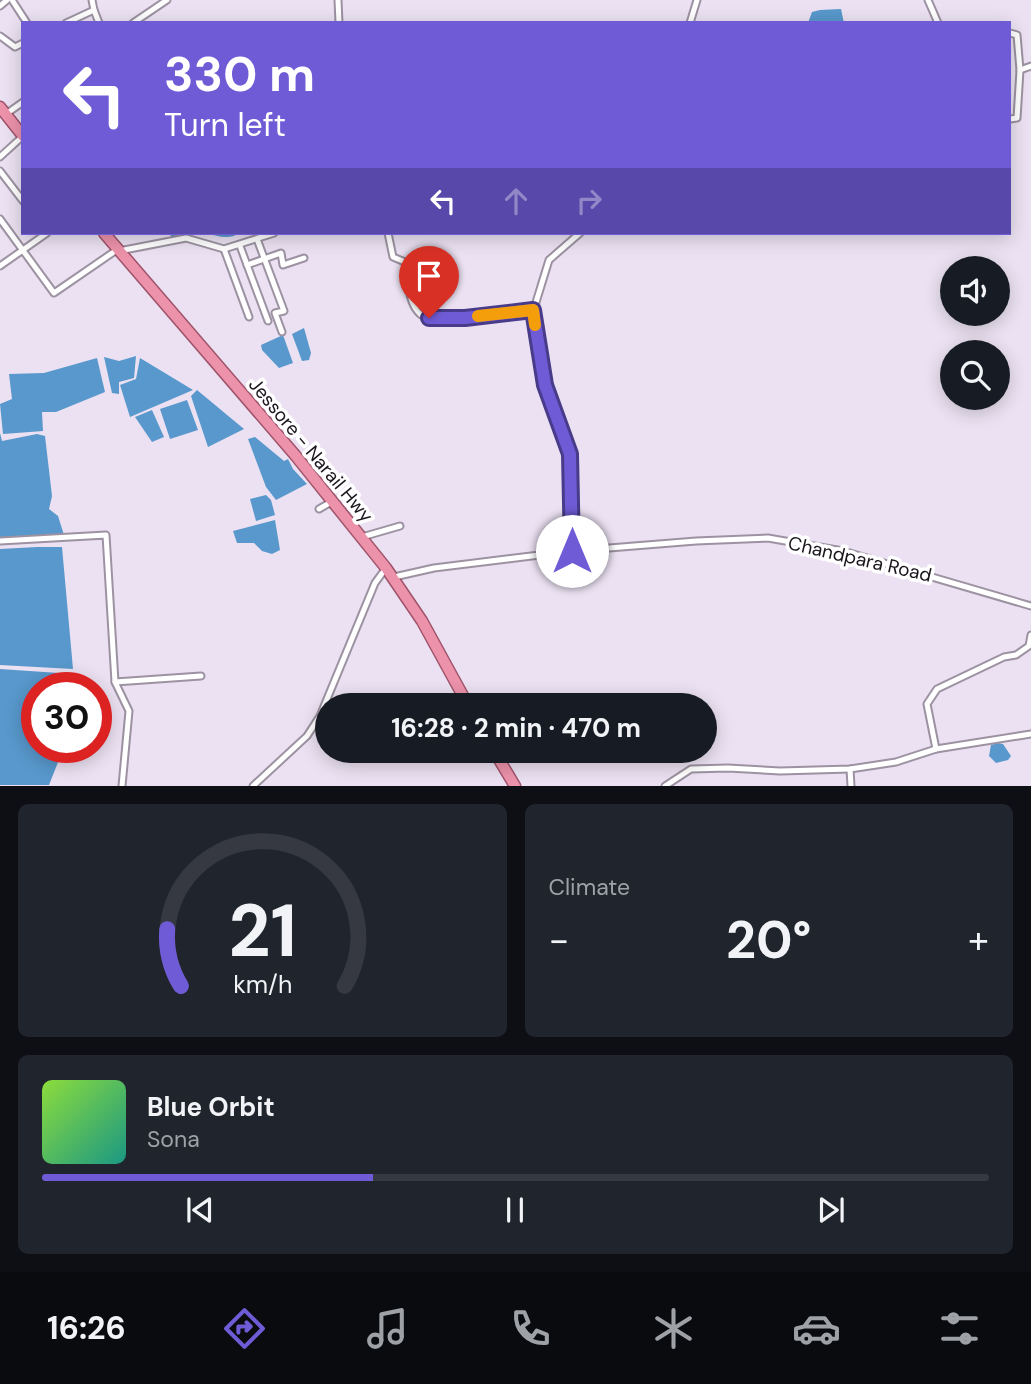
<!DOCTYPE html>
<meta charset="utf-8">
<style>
:root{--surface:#171b24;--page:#20242c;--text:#f1f3f6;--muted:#9ea1a6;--line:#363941;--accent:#6f5bd5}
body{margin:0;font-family:"DM Sans",sans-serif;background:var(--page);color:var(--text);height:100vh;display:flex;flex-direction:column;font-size:26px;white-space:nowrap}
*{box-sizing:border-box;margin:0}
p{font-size:23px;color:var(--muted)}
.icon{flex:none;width:38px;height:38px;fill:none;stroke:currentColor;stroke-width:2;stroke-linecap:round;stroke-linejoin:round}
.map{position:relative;height:786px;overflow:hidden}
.panel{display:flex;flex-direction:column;gap:18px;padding:18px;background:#0d0f14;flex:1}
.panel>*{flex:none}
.hud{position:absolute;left:21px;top:21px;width:990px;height:214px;border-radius:0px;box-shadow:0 4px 18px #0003;background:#6f5bd5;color:#fff;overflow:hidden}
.tools{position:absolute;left:940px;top:256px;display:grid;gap:14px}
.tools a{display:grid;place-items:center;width:70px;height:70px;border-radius:50%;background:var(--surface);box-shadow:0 4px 18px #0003;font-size:35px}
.speed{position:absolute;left:21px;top:672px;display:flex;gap:14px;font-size:35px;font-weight:700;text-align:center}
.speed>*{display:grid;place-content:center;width:91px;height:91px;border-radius:50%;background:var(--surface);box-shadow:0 4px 18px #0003;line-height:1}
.speed .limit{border:10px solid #d22;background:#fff;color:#111}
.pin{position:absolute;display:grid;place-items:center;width:60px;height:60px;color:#fff;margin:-72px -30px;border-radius:50% 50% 50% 0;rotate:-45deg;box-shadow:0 0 7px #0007}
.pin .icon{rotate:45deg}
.me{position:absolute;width:77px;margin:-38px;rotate:0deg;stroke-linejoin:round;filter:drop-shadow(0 0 5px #0008)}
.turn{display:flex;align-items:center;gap:24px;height:147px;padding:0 28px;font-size:32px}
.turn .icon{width:91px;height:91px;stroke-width:2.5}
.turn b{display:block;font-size:49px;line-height:60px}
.lanes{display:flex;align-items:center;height:66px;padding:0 28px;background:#0003;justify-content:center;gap:35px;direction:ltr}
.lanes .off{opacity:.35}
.big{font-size:52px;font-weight:700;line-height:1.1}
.panel .widget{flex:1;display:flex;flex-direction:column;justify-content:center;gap:10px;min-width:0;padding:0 24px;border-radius:10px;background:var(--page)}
.panel .dial{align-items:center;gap:0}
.dial svg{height:182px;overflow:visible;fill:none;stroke:var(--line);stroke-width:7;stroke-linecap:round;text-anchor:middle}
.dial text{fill:var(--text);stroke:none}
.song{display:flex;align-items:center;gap:21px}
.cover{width:84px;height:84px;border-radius:10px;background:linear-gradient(135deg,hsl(90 70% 55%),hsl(170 70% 35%))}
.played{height:7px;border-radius:4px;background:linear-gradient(90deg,var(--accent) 35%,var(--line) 35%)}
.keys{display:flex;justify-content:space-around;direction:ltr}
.heat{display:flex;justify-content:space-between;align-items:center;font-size:38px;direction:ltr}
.panel .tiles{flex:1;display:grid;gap:18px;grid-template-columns:1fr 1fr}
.widget:last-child{grid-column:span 2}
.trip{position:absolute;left:315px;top:693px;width:402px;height:70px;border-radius:35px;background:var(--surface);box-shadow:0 4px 18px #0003;font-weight:700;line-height:70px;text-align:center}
.tabs{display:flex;height:112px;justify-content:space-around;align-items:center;background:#090b0e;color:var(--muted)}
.tabs .icon{width:49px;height:49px}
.tabs .selected{color:var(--accent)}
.tabs b{font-size:32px;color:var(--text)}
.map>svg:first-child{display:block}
.water{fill:#5898cc}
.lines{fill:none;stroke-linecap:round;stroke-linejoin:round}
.minor-casing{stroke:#9c92a1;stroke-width:9}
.trunk-casing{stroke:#a0546b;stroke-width:13}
.minor{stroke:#fff;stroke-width:5}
.trunk{stroke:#ec92aa;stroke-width:10}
.route-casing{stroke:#483b8a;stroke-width:18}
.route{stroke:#6f5bd5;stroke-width:12}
.slow{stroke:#f59e0b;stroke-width:12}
.labels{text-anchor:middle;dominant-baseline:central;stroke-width:7;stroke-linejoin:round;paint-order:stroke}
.street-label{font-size:19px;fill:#1a161c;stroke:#fff}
</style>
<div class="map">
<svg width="1031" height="786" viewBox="0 0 1031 786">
<rect width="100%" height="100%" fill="#ebe1f2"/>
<g class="water">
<polygon points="841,9 844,23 808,23 812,12 820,10"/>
<path d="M169 233H239C227 242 215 233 201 234 192 235 182 237 172 238Z"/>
<polygon points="304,328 311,353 309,360 302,361 292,334"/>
<polygon points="283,335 293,363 279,368 262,350 261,345"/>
<polygon points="136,356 134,378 119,382 119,394 112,393 104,357 119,361"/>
<polygon points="97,358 105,392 56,412 42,412 43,431 3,434 0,404 12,399 9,374 44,373"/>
<polygon points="140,358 193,390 130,417 120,385 136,379"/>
<polygon points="197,390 244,429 208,447 191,396"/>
<polygon points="187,400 198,430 170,439 160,409"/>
<polygon points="152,410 164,437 152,442 135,417"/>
<polygon points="0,433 2,441 37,434 45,436 52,496 49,509 58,516 64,535 0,542"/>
<polygon points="255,437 284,461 288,459 293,469 307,484 276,500 266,487 248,439"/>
<polygon points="266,495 271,500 275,515 256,521 250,499"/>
<polygon points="275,520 280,550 272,554 262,551 254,543 237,543 233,531"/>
<polygon points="37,547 62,547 73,669 0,665 0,549"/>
<polygon points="0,669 74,674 73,688 37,688 37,747 64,747 49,785 0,785"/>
<polygon points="998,743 1003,744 1011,756 1008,760 996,763 989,756 991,745"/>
</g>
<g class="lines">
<defs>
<g id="minor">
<polyline points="12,0 27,23"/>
<polyline points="338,0 339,23"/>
<polyline points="928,0 938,23"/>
<polyline points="0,6 7,0"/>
<polyline points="94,10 99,23"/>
<polyline points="66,23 94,10 92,0"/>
<polyline points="133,23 167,0"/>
<polyline points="690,23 697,0"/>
<polyline points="1010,33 1017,35 1020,70"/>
<polyline points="0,36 15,47 23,43"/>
<polyline points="6,114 23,102"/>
<polyline points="1010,119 1017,118 1020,70 1031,66"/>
<polyline points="0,157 23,136"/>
<polyline points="0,171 23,201"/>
<polyline points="0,219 54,293 118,249"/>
<path d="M388 233 393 257 405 262C408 277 407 302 420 314 435 328 510 310 533 310"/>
<polyline points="257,239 284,311 275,313 282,332"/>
<polyline points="240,246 268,321"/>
<polyline points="224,249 249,317"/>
<polyline points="119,251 186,238 224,249 274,233"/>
<polyline points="247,265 281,253 283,265 304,258"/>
<polyline points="0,266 47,233"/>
<polyline points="319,509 333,501"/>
<polyline points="362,537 400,526"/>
<polyline points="0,541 106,535 115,682 129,711 122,786"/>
<polyline points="572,551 570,454 545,385 533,312 549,260 580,233"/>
<polyline points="394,577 434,568 572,551 696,541 768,538 843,551 1031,606"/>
<polyline points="115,682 201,676"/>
<polyline points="936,749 1031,734"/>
<polyline points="850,769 851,786"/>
<polyline points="253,786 307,736 320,716 375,583 386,568"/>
<polyline points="665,786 691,769 728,768 780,771 850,769 896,762 936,749 927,704 937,689 1004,657 1016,655 1029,646 1031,635"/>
</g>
<g id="trunk">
<polyline points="0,107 23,136"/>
<polyline points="104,233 295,455 386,568 422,621 468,705"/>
<polyline points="494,751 515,786"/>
</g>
</defs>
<use href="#minor" class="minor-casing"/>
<use href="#trunk" class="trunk-casing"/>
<use href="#minor" class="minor"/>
<use href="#trunk" class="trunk"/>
</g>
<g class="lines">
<defs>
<polyline id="route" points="429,318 465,318 533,310 545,385 570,454 572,551"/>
</defs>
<use href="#route" class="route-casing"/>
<use href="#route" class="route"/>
<polyline class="slow" points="478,316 533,310 535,325"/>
</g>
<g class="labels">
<g class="street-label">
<text transform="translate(311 450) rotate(50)">Jessore - Narail Hwy</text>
<text transform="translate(860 559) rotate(13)">Chandpara Road</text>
</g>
</g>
</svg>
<div class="tools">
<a><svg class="icon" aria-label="sound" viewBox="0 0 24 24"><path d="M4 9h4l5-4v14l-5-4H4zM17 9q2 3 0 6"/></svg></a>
<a><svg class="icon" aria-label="search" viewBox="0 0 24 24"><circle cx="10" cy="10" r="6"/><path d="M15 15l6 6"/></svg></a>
</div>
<div class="speed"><div class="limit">30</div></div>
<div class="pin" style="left:429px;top:318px;background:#d93025"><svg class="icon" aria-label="arrive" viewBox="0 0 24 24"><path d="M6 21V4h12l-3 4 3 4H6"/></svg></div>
<svg class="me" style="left:572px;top:551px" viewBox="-20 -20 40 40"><circle r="19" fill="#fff"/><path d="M0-13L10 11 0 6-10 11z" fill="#6f5bd5"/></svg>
<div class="trip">16:28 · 2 min · 470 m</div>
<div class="hud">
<div class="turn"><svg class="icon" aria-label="left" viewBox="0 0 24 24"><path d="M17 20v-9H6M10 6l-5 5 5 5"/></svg><div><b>330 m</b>Turn left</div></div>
<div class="lanes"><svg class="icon" aria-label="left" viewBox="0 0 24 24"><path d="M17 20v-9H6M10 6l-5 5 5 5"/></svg><svg class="icon off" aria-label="ahead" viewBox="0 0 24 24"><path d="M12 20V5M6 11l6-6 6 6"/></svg><svg class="icon off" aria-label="right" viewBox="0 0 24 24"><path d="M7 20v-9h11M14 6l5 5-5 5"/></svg></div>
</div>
</div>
<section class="panel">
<div class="tiles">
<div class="widget dial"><svg viewBox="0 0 100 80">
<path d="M14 69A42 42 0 1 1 86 69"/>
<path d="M14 69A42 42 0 0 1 8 44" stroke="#6f5bd5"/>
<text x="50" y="56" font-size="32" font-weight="700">21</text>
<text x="50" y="72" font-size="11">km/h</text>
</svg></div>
<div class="widget"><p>Climate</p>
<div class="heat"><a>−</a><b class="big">20°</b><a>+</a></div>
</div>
<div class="widget">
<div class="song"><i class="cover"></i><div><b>Blue Orbit</b><p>Sona</p></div></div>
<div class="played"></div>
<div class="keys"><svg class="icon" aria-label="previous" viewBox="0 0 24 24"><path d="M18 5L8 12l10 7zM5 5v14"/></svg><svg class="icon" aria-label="pause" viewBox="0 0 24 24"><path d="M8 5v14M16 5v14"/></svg><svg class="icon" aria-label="next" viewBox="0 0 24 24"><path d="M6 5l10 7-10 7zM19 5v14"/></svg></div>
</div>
</div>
</section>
<nav class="tabs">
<b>16:26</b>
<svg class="icon selected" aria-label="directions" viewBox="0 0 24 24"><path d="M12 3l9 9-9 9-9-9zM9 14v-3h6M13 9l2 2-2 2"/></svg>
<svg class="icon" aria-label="music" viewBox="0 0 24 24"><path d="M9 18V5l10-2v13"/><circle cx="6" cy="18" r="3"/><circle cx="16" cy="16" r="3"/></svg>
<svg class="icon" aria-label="phone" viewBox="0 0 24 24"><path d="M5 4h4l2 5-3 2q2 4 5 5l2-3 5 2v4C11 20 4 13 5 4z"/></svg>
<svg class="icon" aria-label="climate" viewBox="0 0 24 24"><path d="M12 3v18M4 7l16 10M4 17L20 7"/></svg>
<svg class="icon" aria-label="car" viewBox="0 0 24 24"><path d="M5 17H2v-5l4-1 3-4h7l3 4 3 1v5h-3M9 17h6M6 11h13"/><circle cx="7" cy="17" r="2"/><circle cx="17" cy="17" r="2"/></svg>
<svg class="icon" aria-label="filters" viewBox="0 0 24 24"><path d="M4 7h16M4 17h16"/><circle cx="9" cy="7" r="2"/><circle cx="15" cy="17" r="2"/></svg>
</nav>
